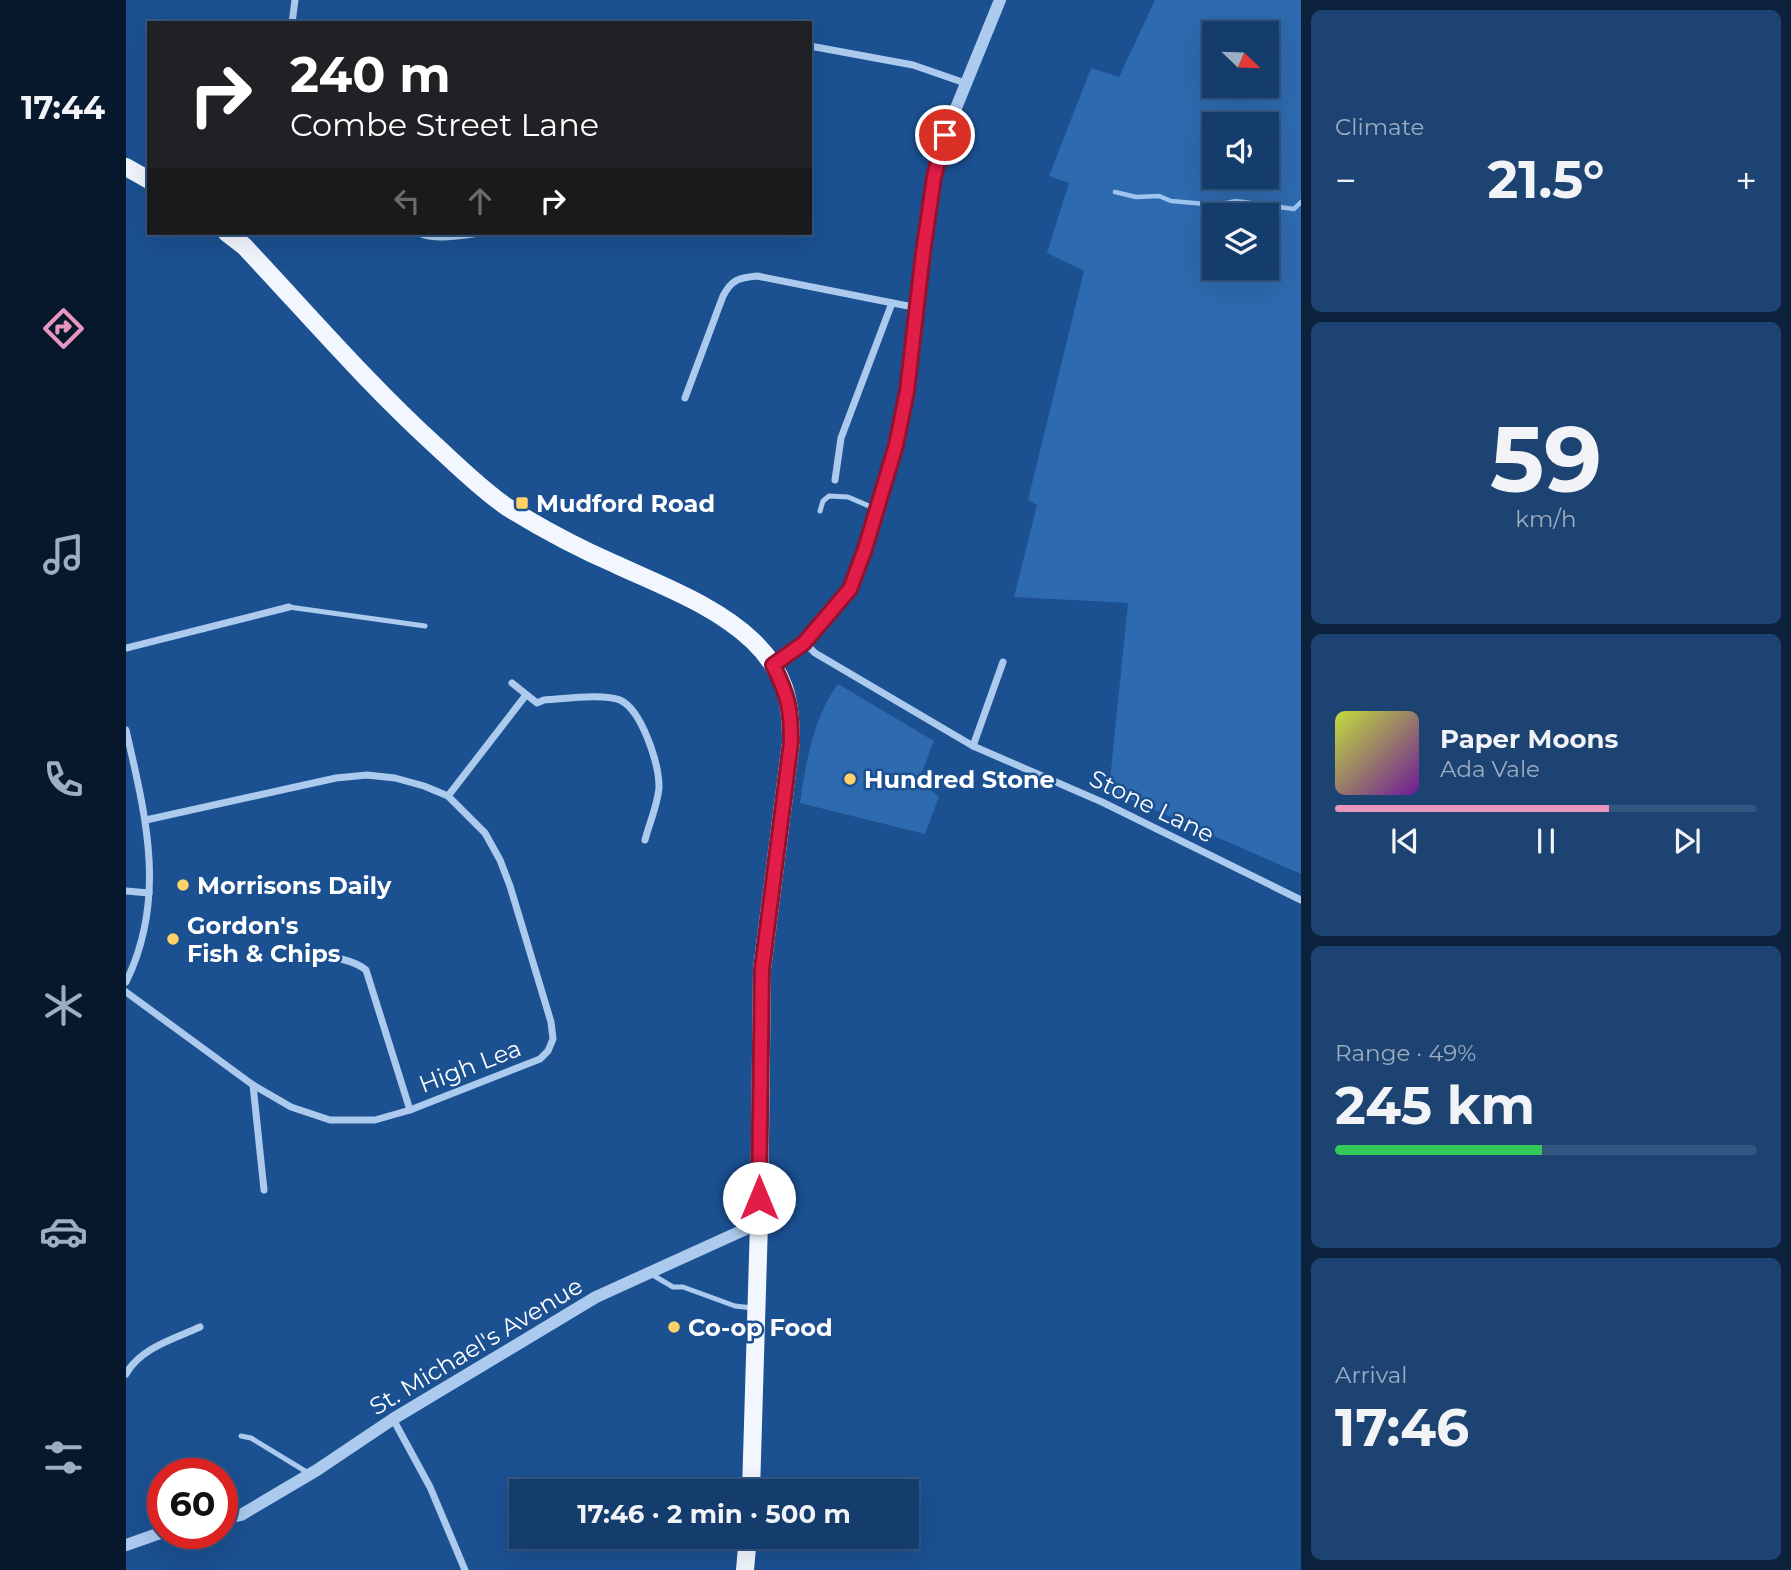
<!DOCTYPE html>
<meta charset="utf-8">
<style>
:root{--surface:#143c6d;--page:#1d4372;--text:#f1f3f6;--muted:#9dadc2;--line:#335680;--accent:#e797bd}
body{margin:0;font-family:Montserrat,sans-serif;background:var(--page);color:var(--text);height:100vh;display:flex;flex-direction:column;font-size:26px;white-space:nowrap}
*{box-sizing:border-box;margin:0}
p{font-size:23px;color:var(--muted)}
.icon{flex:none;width:38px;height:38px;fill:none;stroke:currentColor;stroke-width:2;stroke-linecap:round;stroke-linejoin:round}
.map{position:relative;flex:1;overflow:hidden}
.sheet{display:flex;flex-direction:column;gap:10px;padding:10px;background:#0b213c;width:490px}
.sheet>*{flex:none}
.banner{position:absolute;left:21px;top:21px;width:665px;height:214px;border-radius:0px;box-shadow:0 7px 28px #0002,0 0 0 2px var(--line);background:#202124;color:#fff;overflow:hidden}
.needle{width:46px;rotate:113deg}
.buttons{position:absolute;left:1076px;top:21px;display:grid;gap:14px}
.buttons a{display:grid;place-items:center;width:77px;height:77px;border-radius:0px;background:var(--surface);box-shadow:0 7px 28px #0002,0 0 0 2px var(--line);font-size:35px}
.speed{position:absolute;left:21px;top:1458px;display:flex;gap:14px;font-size:35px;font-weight:700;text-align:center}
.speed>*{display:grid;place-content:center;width:91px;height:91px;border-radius:50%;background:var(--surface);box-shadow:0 7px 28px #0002,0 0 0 2px var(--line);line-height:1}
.speed .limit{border:10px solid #d22;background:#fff;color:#111}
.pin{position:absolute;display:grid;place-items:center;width:60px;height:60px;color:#fff;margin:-30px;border:4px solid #fff;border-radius:50%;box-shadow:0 2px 7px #0007}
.me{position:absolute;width:77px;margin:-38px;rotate:0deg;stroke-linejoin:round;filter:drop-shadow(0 0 5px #0008)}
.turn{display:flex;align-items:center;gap:24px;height:147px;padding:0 28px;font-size:32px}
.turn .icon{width:91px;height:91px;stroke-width:2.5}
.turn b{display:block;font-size:49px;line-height:60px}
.lanes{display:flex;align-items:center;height:66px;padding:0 28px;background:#0003;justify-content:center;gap:35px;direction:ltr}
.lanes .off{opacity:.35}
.big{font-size:52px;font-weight:700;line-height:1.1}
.sheet .tile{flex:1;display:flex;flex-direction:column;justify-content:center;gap:10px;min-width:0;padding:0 24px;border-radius:10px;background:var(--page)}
.sheet .dial{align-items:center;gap:0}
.dial b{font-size:91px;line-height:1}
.song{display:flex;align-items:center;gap:21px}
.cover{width:84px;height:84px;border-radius:10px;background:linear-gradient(135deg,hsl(70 70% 55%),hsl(280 70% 35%))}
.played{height:7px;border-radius:4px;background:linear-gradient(90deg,var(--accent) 65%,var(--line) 65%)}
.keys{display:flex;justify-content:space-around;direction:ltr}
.heat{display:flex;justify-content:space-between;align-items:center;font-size:38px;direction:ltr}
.charge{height:10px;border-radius:5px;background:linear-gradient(90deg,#34c759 49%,var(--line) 0)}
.trip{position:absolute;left:383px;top:1479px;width:410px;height:70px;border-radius:0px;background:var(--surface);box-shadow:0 7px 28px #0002,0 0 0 2px var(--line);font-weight:700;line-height:70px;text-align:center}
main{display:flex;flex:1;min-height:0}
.dock{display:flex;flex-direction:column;width:126px;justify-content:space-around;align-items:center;background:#08182c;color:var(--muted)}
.dock .icon{width:49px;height:49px}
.dock .active{color:var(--accent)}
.dock b{font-size:32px;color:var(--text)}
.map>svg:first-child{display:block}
.green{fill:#2e6aaf;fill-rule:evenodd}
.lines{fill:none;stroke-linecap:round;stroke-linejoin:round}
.stream{stroke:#9ec5f0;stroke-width:4.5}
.service{stroke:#abcaee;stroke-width:5}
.minor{stroke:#abcaee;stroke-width:7}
.tertiary{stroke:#abcaee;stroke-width:12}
.primary{stroke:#f2f7ff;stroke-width:18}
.route-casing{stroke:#92132f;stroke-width:18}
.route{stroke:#e11d48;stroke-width:12}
.poi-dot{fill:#ffd268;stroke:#1b5091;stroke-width:2.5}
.labels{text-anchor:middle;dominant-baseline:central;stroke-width:5;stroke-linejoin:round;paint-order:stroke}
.poi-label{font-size:24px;font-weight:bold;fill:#fff;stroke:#1b5091;text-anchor:start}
.street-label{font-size:24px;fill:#fff;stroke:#1b5091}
</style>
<main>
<nav class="dock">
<b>17:44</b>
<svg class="icon active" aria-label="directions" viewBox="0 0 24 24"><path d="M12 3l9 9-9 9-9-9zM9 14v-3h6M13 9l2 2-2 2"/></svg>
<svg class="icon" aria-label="music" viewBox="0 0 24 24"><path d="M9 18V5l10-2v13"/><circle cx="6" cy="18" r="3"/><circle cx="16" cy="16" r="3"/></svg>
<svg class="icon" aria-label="phone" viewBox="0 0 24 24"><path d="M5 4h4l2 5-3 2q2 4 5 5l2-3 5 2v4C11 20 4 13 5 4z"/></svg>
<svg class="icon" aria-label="climate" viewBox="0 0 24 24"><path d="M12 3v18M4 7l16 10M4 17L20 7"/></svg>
<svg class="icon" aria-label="car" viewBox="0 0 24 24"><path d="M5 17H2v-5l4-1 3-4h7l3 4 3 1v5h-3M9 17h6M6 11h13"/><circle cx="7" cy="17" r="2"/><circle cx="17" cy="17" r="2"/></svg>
<svg class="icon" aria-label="filters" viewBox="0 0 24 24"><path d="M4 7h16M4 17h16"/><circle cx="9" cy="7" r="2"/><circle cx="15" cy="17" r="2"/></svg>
</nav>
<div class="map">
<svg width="1175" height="1570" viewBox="0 0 1175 1570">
<rect width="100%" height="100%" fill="#1b5091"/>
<g class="green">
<path d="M1029 0H1175V874L983 790 1002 603 888 597 911 505 902 500 958 271 921 253 943 183 923 176 965 68 993 77ZM1088 33H1141V86H1088ZM1088 124H1141V177H1088ZM1088 215H1141V268H1088Z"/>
<path d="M712 684 808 741 793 779 813 797 799 834 674 803C680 763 687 717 712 684Z"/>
</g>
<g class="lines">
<polyline class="stream" points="989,192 1010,197 1033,196 1045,201 1091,205 1110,201 1168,209 1175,202"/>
<g class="service">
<polyline points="694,511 697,501 703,496 722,497 750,509"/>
<polyline points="163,607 299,626"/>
<polyline points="525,1274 547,1287 557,1287 609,1306 627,1308"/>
<polyline points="115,1436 125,1438 184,1474"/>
</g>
<g class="minor">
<polyline points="166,23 169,0"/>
<polyline points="684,46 787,65 839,83"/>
<path d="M293 233C311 241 336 235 355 233"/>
<path d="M559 398 597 296C606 279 613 278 631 276L792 308"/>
<polyline points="709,480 715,438 766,303"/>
<polyline points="679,643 689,653 847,746 976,802 1175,900"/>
<polyline points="0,648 163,607"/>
<path d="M386 683 411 703 418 700C437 699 477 693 494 700 516 710 533 764 533 787 532 804 523 824 519 840"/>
<path d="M0 730C20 817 41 898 0 982"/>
<polyline points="847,746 877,662"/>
<polyline points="322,796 400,695"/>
<polyline points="0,891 23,893"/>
<path d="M170 952C191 956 223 956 240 970L284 1110"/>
<polyline points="0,992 127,1085 165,1107 204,1120 249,1120 284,1110 414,1059 422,1051 427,1039 425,1022 384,886 374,860 359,833 322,796 298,786 269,778 241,775 210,778 20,820"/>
<polyline points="127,1085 138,1190"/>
<path d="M0 1374C14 1348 48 1339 74 1327"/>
<polyline points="267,1419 304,1487 339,1570"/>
</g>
<g class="tertiary">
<polyline points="647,665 679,643 724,589 739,549 770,445 781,391 797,253 809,177 819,135 874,0"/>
<polyline points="96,1519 115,1515 191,1470 267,1419 470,1297 633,1223"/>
<polyline points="0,1545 37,1532"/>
</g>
<g class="primary">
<polyline points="0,167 23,180"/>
<path d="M101 233 118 246C181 313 241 383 309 445 332 466 355 489 381 507 415 528 452 548 489 564 536 586 589 605 627 641 659 672 665 700 665 742L636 969 633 1223 625 1491"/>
<polyline points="619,1570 622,1536"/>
</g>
</g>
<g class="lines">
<defs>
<path id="route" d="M633 1198 636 969 665 742C665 708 662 695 647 665L678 643 724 589 739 549 770 445 781 391 797 253 808 177 819 135"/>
</defs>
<use href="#route" class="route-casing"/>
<use href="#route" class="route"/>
</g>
<g class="poi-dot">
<rect x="389" y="496" width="14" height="14" rx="3.5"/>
<circle cx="724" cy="779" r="7"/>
<circle cx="57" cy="885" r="7"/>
<circle cx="47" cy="939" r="7"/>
<circle cx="548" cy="1327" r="7"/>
</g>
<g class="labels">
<g class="poi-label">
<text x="410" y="503">Mudford Road</text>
<text x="738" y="779">Hundred Stone</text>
<text x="71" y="885">Morrisons Daily</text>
<text x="61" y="925">Gordon's<tspan x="61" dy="28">Fish &amp; Chips</tspan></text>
<text x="562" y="1327">Co-op Food</text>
</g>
<g class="street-label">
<text transform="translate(1026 806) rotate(26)">Stone Lane</text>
<text transform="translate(344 1066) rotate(-21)">High Lea</text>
<text transform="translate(350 1346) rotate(-31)">St. Michael's Avenue</text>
</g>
</g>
</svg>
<div class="buttons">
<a><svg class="needle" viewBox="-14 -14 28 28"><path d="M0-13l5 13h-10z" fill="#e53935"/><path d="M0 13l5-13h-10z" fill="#9dadc2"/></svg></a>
<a><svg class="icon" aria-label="sound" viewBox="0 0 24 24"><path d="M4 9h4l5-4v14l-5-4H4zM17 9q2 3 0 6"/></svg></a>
<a><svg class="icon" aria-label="layers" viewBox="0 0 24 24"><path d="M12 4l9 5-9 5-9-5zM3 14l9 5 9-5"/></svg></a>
</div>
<div class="speed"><div class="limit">60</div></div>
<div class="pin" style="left:819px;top:135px;background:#d93025"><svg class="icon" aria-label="arrive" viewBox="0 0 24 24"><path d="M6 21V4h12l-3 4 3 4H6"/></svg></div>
<svg class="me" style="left:633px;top:1198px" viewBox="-20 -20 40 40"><circle r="19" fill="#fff"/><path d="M0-13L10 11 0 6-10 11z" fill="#e11d48"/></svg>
<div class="trip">17:46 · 2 min · 500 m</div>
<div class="banner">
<div class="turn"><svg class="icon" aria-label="right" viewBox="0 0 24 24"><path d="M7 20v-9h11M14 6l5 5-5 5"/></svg><div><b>240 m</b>Combe Street Lane</div></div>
<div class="lanes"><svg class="icon off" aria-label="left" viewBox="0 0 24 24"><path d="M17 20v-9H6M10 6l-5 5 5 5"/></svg><svg class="icon off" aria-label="ahead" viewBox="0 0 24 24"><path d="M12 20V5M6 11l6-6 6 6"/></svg><svg class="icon" aria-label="right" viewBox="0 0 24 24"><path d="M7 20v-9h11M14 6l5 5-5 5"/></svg></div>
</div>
</div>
<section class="sheet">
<div class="tile"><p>Climate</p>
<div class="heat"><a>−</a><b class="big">21.5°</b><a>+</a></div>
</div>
<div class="tile dial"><b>59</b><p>km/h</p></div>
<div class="tile">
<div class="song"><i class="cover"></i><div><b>Paper Moons</b><p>Ada Vale</p></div></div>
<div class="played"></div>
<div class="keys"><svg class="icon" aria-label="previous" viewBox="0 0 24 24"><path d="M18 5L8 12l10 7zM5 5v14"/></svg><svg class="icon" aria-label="pause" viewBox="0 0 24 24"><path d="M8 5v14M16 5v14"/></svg><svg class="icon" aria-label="next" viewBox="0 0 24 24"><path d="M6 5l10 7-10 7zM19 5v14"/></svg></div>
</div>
<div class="tile"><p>Range · 49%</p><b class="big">245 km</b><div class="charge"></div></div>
<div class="tile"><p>Arrival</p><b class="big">17:46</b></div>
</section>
</main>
